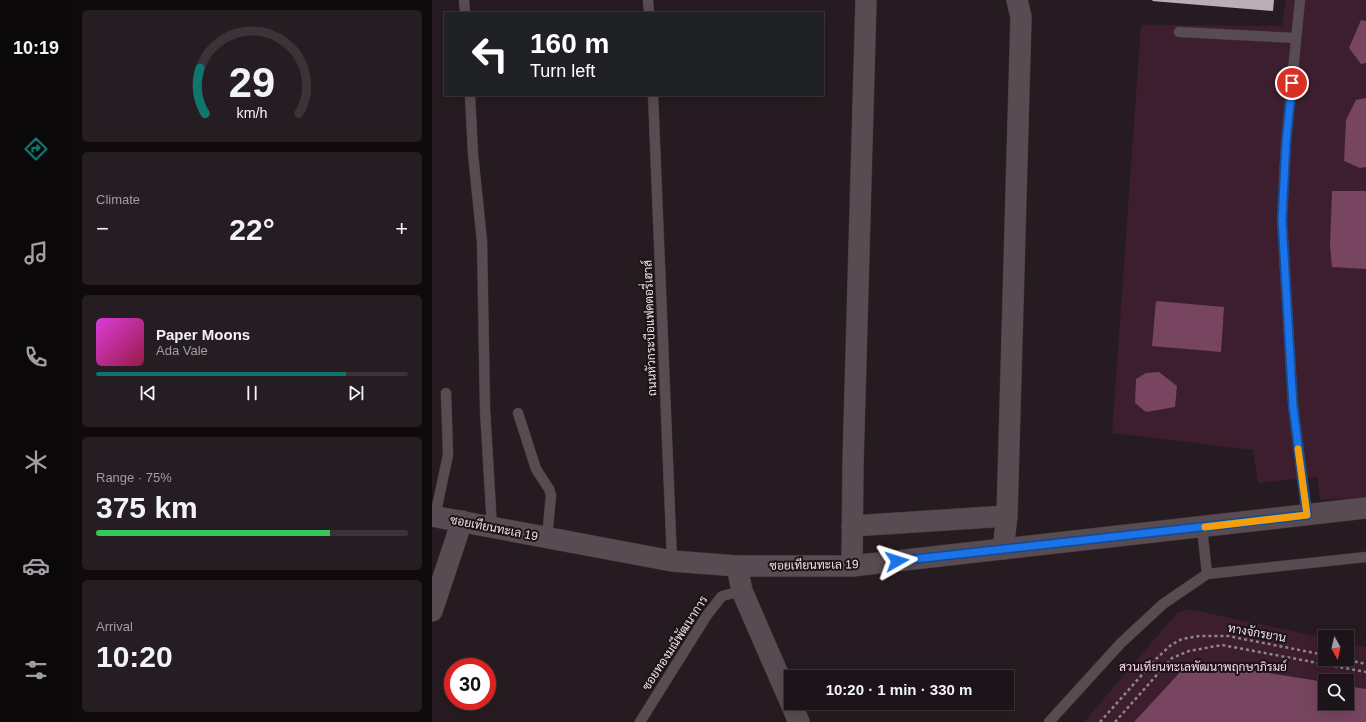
<!DOCTYPE html>
<meta charset="utf-8">
<style>
:root{--surface:#1c1418;--page:#251d21;--text:#f1f3f6;--muted:#a09ea2;--line:#3a3337;--accent:#0f766e}
body{margin:0;font-family:Helvetica,Sarabun,sans-serif;background:var(--page);color:var(--text);height:100vh;display:flex;flex-direction:column;font-size:15px;white-space:nowrap}
*{box-sizing:border-box;margin:0}
p{font-size:13px;color:var(--muted)}
.icon{flex:none;width:22px;height:22px;fill:none;stroke:currentColor;stroke-width:2;stroke-linecap:round;stroke-linejoin:round}
.map{position:relative;flex:1;overflow:hidden}
.side{display:flex;flex-direction:column;gap:10px;padding:10px;background:#0f0b0d;width:360px}
.side>*{flex:none}
.hud{position:absolute;left:12px;top:12px;width:380px;height:84px;border-radius:0px;box-shadow:0 4px 16px #0002,0 0 0 1px var(--line);background:#202124;color:#fff;overflow:hidden}
.needle{width:26px;rotate:172deg}
.tools{position:absolute;left:886px;top:630px;display:grid;gap:8px}
.tools a{display:grid;place-items:center;width:36px;height:36px;border-radius:0px;background:var(--surface);box-shadow:0 4px 16px #0002,0 0 0 1px var(--line);font-size:20px}
.speed{position:absolute;left:12px;top:658px;display:flex;gap:8px;font-size:20px;font-weight:700;text-align:center}
.speed>*{display:grid;place-content:center;width:52px;height:52px;border-radius:50%;background:var(--surface);box-shadow:0 4px 16px #0002,0 0 0 1px var(--line);line-height:1}
.speed .limit{border:6px solid #d22;background:#fff;color:#111}
.pin{position:absolute;display:grid;place-items:center;width:34px;height:34px;color:#fff;margin:-17px;border:2px solid #fff;border-radius:50%;box-shadow:0 1px 4px #0007}
.me{position:absolute;width:44px;margin:-22px;rotate:84deg;stroke-linejoin:round;filter:drop-shadow(0 0 3px #0008)}
.turn{display:flex;align-items:center;gap:14px;height:84px;padding:0 20px;font-size:18px}
.turn .icon{width:52px;height:52px;stroke-width:2.5}
.turn b{display:block;font-size:28px;line-height:34px}
.big{font-size:30px;font-weight:600;line-height:1.1}
.side .tile{flex:1;display:flex;flex-direction:column;justify-content:center;gap:6px;min-width:0;padding:0 14px;border-radius:6px;background:var(--page)}
.side .dial{align-items:center;gap:0}
.dial svg{height:104px;overflow:visible;fill:none;stroke:var(--line);stroke-width:7;stroke-linecap:round;text-anchor:middle}
.dial text{fill:var(--text);stroke:none}
.song{display:flex;align-items:center;gap:12px}
.cover{width:48px;height:48px;border-radius:6px;background:linear-gradient(135deg,hsl(300 70% 55%),hsl(340 70% 35%))}
.played{height:4px;border-radius:2px;background:linear-gradient(90deg,var(--accent) 80%,var(--line) 80%)}
.keys{display:flex;justify-content:space-around;direction:ltr}
.heat{display:flex;justify-content:space-between;align-items:center;font-size:22px;direction:ltr}
.charge{height:6px;border-radius:3px;background:linear-gradient(90deg,#34c759 75%,var(--line) 0)}
.trip{position:absolute;left:352px;top:670px;width:230px;height:40px;border-radius:0px;background:var(--surface);box-shadow:0 4px 16px #0002,0 0 0 1px var(--line);font-weight:600;line-height:40px;text-align:center}
main{display:flex;flex:1;min-height:0}
.tabs{display:flex;flex-direction:column;width:72px;justify-content:space-around;align-items:center;background:#0b080a;color:var(--muted)}
.tabs .icon{width:28px;height:28px}
.tabs .current{color:var(--accent)}
.tabs b{font-size:18px;color:var(--text)}
.map>svg:first-child{display:block}
.green{fill:#3c1e2e;fill-rule:evenodd}
.water{fill:#77455f}
.building{fill:#bdaeb5}
.lines{fill:none;stroke-linecap:round;stroke-linejoin:round}
.service-casing{stroke:#3f373b;stroke-width:11}
.minor-casing{stroke:#3f373b;stroke-width:22}
.path{stroke:#8f868a;stroke-width:2.5;stroke-dasharray:3 3;stroke-linecap:butt}
.service{stroke:#584b51;stroke-width:10}
.minor{stroke:#584b51;stroke-width:21}
.route-casing{stroke:#114b97;stroke-width:10}
.route{stroke:#1a73e8;stroke-width:7}
.slow{stroke:#f59e0b;stroke-width:7}
.labels{text-anchor:middle;dominant-baseline:central;stroke-width:4;stroke-linejoin:round;paint-order:stroke}
.street-label{font-size:12px;fill:#ece4e8;stroke:#1c1217}
.park-label{font-size:12px;fill:#f9d8e8;stroke:#1c1217}
</style>
<main>
<nav class="tabs">
<b>10:19</b>
<svg class="icon current" aria-label="directions" viewBox="0 0 24 24"><path d="M12 3l9 9-9 9-9-9zM9 14v-3h6M13 9l2 2-2 2"/></svg>
<svg class="icon" aria-label="music" viewBox="0 0 24 24"><path d="M9 18V5l10-2v13"/><circle cx="6" cy="18" r="3"/><circle cx="16" cy="16" r="3"/></svg>
<svg class="icon" aria-label="phone" viewBox="0 0 24 24"><path d="M5 4h4l2 5-3 2q2 4 5 5l2-3 5 2v4C11 20 4 13 5 4z"/></svg>
<svg class="icon" aria-label="climate" viewBox="0 0 24 24"><path d="M12 3v18M4 7l16 10M4 17L20 7"/></svg>
<svg class="icon" aria-label="car" viewBox="0 0 24 24"><path d="M5 17H2v-5l4-1 3-4h7l3 4 3 1v5h-3M9 17h6M6 11h13"/><circle cx="7" cy="17" r="2"/><circle cx="17" cy="17" r="2"/></svg>
<svg class="icon" aria-label="filters" viewBox="0 0 24 24"><path d="M4 7h16M4 17h16"/><circle cx="9" cy="7" r="2"/><circle cx="15" cy="17" r="2"/></svg>
</nav>
<section class="side">
<div class="tile dial"><svg viewBox="0 0 100 80">
<path d="M14 69A42 42 0 1 1 86 69"/>
<path d="M14 69A42 42 0 0 1 10 34" stroke="#0f766e"/>
<text x="50" y="56" font-size="32" font-weight="700">29</text>
<text x="50" y="72" font-size="11">km/h</text>
</svg></div>
<div class="tile"><p>Climate</p>
<div class="heat"><a>−</a><b class="big">22°</b><a>+</a></div>
</div>
<div class="tile">
<div class="song"><i class="cover"></i><div><b>Paper Moons</b><p>Ada Vale</p></div></div>
<div class="played"></div>
<div class="keys"><svg class="icon" aria-label="previous" viewBox="0 0 24 24"><path d="M18 5L8 12l10 7zM5 5v14"/></svg><svg class="icon" aria-label="pause" viewBox="0 0 24 24"><path d="M8 5v14M16 5v14"/></svg><svg class="icon" aria-label="next" viewBox="0 0 24 24"><path d="M6 5l10 7-10 7zM19 5v14"/></svg></div>
</div>
<div class="tile"><p>Range · 75%</p><b class="big">375 km</b><div class="charge"></div></div>
<div class="tile"><p>Arrival</p><b class="big">10:20</b></div>
</section>
<div class="map">
<svg width="934" height="722" viewBox="0 0 934 722">
<rect width="100%" height="100%" fill="#261b20"/>
<g class="green">
<polygon points="854,0 934,0 934,498 888,500 885,477 826,483 821,450 680,433 709,25 850,26"/>
<path d="M757 609 893 638V659H915V643L934 647V722H652L745 613ZM893 681H915V703H893Z"/>
</g>
<g class="water">
<polygon points="929,20 934,21 934,63 929,64 917,48"/>
<polygon points="934,98 934,167 928,168 912,161 914,120 924,100"/>
<polygon points="900,191 934,191 934,269 900,267 898,246"/>
<polygon points="724,301 792,307 789,352 720,346"/>
<polygon points="727,372 745,386 743,407 714,412 703,403 704,379 714,373"/>
<polygon points="769,662 893,682 893,703 915,703 915,686 934,689 934,722 702,722 751,669"/>
</g>
<polygon class="building" points="721,0 842,0 841,11 720,1"/>
<g class="lines">
<defs>
<g id="service">
<polyline points="32,0 33,13"/>
<polyline points="216,0 217,13"/>
<polyline points="868,0 854,143 850,220 861,405 875,515"/>
<polyline points="747,32 864,38"/>
<polyline points="38,95 41,154 50,241 53,409 60,527"/>
<polyline points="221,95 240,561"/>
<polyline points="86,413 104,469 117,489 119,495 115,538"/>
<polyline points="3,516 16,455 14,393"/>
<polyline points="775,574 934,557"/>
<polyline points="208,722 275,615 290,596 310,591"/>
<polyline points="617,722 689,643 731,604 775,574 770,528"/>
</g>
<g id="minor">
<polyline points="0,516 240,561 305,566 420,566 934,508"/>
<polyline points="420,526 575,516"/>
<polyline points="571,549 575,516 589,17 585,0"/>
<polyline points="305,566 310,591 367,722"/>
<polyline points="420,566 421,464 434,0"/>
<polyline points="0,611 30,521"/>
</g>
</defs>
<use href="#service" class="service-casing"/>
<use href="#minor" class="minor-casing"/>
<g class="path">
<polyline points="911,659 934,664"/>
<polyline points="668,722 725,658 739,645 750,639 767,636 796,636 893,655"/>
<polyline points="683,722 740,658 757,651 790,645 934,672"/>
</g>
<use href="#service" class="service"/>
<use href="#minor" class="minor"/>
</g>
<g class="lines">
<defs>
<polyline id="route" points="465,561 875,515 861,406 850,220 854,143 860,83"/>
</defs>
<use href="#route" class="route-casing"/>
<use href="#route" class="route"/>
<polyline class="slow" points="773,527 875,515 866,449"/>
</g>
<g class="labels">
<g class="street-label">
<text transform="translate(218 328) rotate(-92)">ถนนหัวกระบือแฟคตอรี่เฮาส์</text>
<text transform="translate(62 528) rotate(11)">ซอยเทียนทะเล 19</text>
<text transform="translate(382 565) rotate(-1)">ซอยเทียนทะเล 19</text>
<text transform="translate(825 633) rotate(10)">ทางจักรยาน</text>
<text transform="translate(243 643) rotate(-57)">ซอยทองมณีพัฒนาการ</text>
</g>
<g class="park-label">
<text x="771" y="667">สวนเทียนทะเลพัฒนาพฤกษาภิรมย์</text>
</g>
</g>
</svg>
<div class="tools">
<a><svg class="needle" viewBox="-14 -14 28 28"><path d="M0-13l5 13h-10z" fill="#e53935"/><path d="M0 13l5-13h-10z" fill="#a09ea2"/></svg></a>
<a><svg class="icon" aria-label="search" viewBox="0 0 24 24"><circle cx="10" cy="10" r="6"/><path d="M15 15l6 6"/></svg></a>
</div>
<div class="speed"><div class="limit">30</div></div>
<div class="pin" style="left:860px;top:83px;background:#d93025"><svg class="icon" aria-label="arrive" viewBox="0 0 24 24"><path d="M6 21V4h12l-3 4 3 4H6"/></svg></div>
<svg class="me" style="left:465px;top:561px" viewBox="-20 -20 40 40"><path d="M0-17L14 15 0 8-14 15z" fill="#1a73e8" stroke="#fff" stroke-width="4"/></svg>
<div class="trip">10:20 · 1 min · 330 m</div>
<div class="hud">
<div class="turn"><svg class="icon" aria-label="left" viewBox="0 0 24 24"><path d="M17 20v-9H6M10 6l-5 5 5 5"/></svg><div><b>160 m</b>Turn left</div></div>
</div>
</div>
</main>
